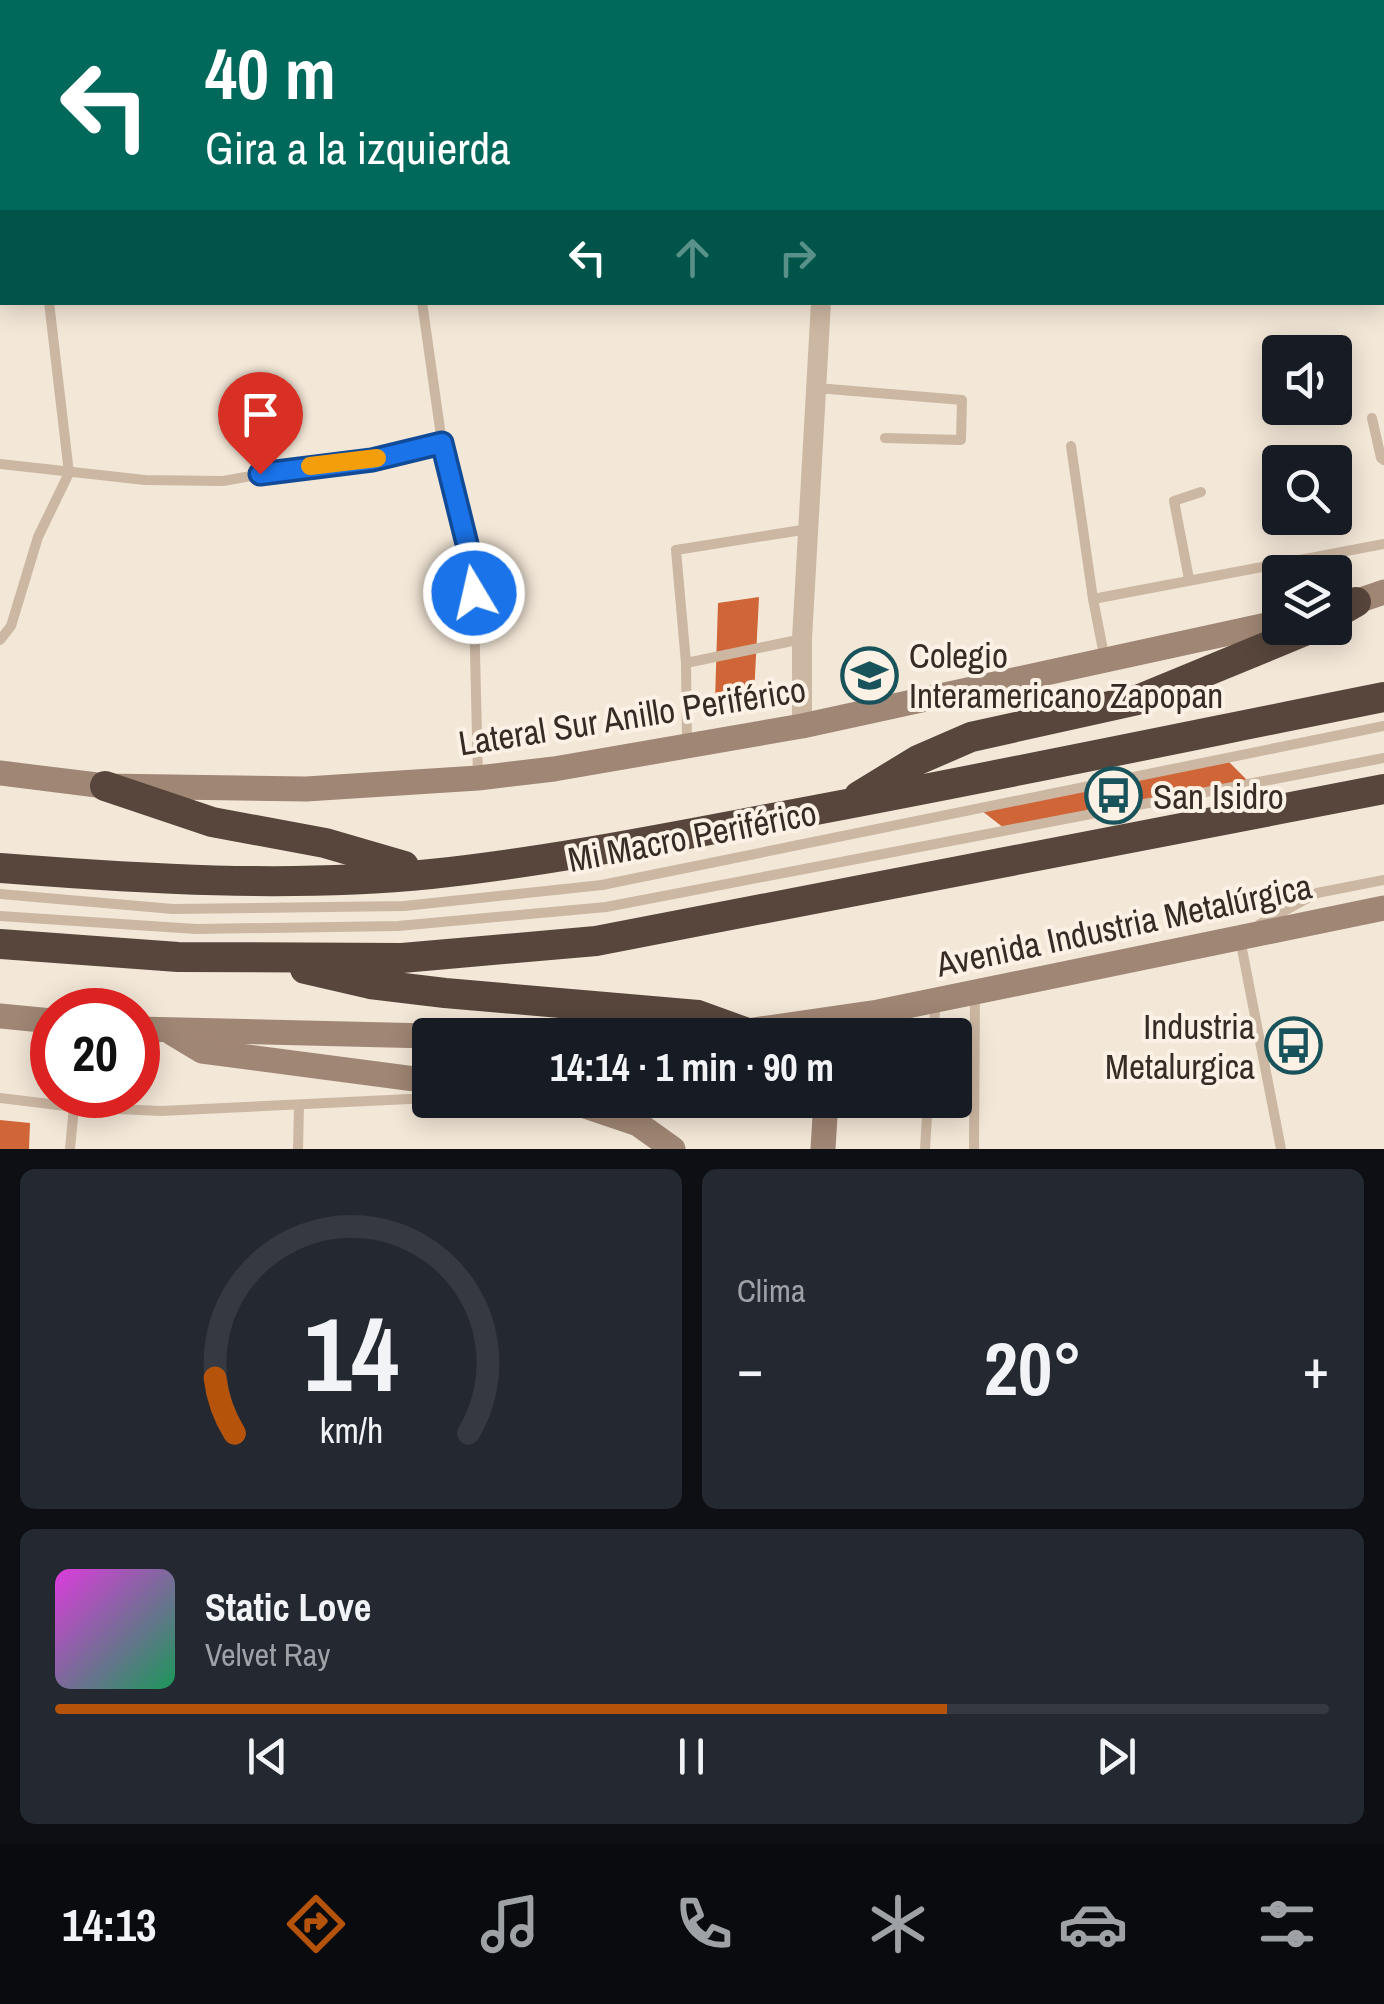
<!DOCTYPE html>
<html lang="es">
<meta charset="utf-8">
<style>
:root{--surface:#171b24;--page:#242831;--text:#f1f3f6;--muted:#9ea1a6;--line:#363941;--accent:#b45309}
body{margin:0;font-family:"Archivo Narrow",sans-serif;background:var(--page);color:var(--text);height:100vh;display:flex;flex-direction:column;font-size:38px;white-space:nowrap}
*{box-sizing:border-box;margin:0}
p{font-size:32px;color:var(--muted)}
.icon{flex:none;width:55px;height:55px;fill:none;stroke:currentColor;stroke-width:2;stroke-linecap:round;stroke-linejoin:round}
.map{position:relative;height:1149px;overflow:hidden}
.sheet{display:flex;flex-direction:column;gap:20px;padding:20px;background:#0d0f14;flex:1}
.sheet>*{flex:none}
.banner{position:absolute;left:0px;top:0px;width:1385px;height:305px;box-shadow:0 5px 25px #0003;background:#00695c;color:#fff;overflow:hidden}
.tools{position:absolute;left:1262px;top:335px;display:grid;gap:20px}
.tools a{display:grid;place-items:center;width:90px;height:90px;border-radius:10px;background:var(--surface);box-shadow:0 5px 25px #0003;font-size:50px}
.speed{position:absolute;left:30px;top:988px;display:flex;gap:20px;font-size:50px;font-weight:700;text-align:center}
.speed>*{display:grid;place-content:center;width:130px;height:130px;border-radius:50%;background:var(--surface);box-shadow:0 5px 25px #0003;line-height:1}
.speed .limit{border:15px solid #d22;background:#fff;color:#111}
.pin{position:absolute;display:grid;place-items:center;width:85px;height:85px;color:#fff;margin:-102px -42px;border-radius:50% 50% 50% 0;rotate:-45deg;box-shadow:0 0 10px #0007}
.pin .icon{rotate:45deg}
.me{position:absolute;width:110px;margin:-55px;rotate:351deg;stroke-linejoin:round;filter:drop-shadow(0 0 8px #0008)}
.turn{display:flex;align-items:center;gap:35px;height:210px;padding:0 40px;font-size:45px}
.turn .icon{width:130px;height:130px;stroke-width:2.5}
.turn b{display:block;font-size:70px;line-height:85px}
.lanes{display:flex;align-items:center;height:95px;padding:0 40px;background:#0003;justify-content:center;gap:50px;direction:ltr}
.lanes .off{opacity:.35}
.big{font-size:75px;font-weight:700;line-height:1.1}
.sheet .card{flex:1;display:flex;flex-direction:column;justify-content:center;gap:15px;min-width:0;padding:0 35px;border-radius:15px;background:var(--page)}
.sheet .dial{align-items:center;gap:0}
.dial svg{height:260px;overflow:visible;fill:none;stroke:var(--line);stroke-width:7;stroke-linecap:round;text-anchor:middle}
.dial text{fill:var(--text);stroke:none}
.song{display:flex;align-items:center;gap:30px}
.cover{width:120px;height:120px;border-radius:15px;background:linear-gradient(135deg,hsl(300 70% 55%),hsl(150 70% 35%))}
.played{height:10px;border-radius:5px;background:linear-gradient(90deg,var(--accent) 70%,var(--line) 70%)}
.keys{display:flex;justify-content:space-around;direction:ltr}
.heat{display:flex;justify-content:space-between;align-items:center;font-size:55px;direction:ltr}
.sheet .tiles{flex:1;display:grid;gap:20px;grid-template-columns:1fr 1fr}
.card:last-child{grid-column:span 2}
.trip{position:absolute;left:412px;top:1018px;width:560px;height:100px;border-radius:10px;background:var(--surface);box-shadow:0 5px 25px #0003;font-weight:700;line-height:100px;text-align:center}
.dock{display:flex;height:160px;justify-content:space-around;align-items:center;background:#090b0e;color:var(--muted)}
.dock .icon{width:70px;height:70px}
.dock .selected{color:var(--accent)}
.dock b{font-size:45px;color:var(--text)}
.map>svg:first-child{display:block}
.building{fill:#d06538}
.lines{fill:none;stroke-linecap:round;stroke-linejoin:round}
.lane{stroke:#ccb7a2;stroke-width:10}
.street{stroke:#ccb7a2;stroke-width:20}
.secondary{stroke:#a08674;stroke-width:25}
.highway{stroke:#58463c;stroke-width:30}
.route-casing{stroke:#114b97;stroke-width:25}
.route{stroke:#1a73e8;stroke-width:18}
.slow{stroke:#f59e0b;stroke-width:18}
.labels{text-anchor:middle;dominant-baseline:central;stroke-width:8;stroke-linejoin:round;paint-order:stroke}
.poi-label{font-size:35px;fill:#362b25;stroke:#fbf1e4;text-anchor:start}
.street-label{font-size:35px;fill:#362b25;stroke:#fbf1e4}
</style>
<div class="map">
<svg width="1384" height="1149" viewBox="0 0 1384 1149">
<rect width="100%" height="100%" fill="#f3e7d7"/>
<g class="building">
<polygon points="759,597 754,695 715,701 718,603"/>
<polygon points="1229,762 1247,780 1004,828 982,811"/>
<polygon points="0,1120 30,1123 29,1149 0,1149"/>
</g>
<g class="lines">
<g class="lane">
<polyline points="0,264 2,264"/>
<polyline points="422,302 442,443"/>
<polyline points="817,388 962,400 961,440 885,438"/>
<polyline points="1372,418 1381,458 1384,460"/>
<polyline points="1071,446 1093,599"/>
<polyline points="0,464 145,480 223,481 296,468 371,459 442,443 473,569 478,777"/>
<polyline points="1189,579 1174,501 1201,492"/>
<polyline points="0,640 11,626 38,537 69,473 49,302"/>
<polyline points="1105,660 1093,599 1384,544"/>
<polyline points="686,663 676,550 808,529"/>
<polyline points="687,744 686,663 802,639"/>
<polyline points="0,894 173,909 404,906 602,885 1384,726"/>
<polyline points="0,916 196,929 398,926 606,907 1384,758"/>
<polyline points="1260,924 1317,893 1384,880"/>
<polyline points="1240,939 1281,1149"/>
<polyline points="933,1035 936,1001"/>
<polyline points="0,1098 74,1107 161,1111 430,1098"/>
<polyline points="70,1149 74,1107"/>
<polyline points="298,1149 299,1105"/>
<polyline points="925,1149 928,1100"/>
<polyline points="974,1149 975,992"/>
</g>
<g class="street">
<polyline points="836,2 836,0"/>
<polyline points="802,726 802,639 821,302"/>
</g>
<g class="secondary">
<polyline points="1340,607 1384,592"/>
<polyline points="0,773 105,786 306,789 478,778 554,769 802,726 1280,622"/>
<polyline points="0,1016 52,1021"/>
<polyline points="138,1029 430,1036"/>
<polyline points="172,1033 202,1051 430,1081"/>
<polyline points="726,1034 878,1012 1384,908"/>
<polyline points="567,1100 638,1124 673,1149"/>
<polyline points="823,1149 826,1100"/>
</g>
<g class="highway">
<polyline points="1335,614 1356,602"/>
<polyline points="105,786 212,822 325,843 404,866"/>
<polyline points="859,796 918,760 971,737 1137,700 1312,628"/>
<path d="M0 868C143 879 288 888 431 874 544 862 656 840 767 819 974 781 1179 738 1384 697"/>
<polyline points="0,944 178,957 402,958 596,941 1384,789"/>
<polyline points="305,969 370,984 445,993 698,1015 745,1032"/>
</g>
</g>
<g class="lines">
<defs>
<polyline id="route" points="260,474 372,460 442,443 473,568 474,593"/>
</defs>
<use href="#route" class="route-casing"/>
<use href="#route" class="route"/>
<polyline class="slow" points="310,466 377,458"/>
</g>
<defs>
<symbol id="school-ring" viewBox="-11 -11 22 22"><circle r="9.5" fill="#fbf1e4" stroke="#18535b" stroke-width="1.5"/><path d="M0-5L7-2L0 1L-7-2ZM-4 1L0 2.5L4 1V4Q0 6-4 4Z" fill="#18535b"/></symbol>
<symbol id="bus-ring" viewBox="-11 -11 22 22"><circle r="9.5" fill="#fbf1e4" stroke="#18535b" stroke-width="1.5"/><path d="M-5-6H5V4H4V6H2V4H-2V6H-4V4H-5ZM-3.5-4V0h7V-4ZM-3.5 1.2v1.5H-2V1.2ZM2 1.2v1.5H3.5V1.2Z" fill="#18535b"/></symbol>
</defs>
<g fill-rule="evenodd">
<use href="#school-ring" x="838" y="644" width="63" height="63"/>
<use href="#bus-ring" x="1082" y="764" width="63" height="63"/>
<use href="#bus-ring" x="1262" y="1014" width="63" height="63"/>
</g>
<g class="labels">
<g class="poi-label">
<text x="909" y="655">Colegio<tspan x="909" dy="40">Interamericano Zapopan</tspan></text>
<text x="1153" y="796">San Isidro</text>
<text x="1255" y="1026" text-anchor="end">Industria<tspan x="1255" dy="40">Metalurgica</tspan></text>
</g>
<g class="street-label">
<text transform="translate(632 716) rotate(-9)">Lateral Sur Anillo Periférico</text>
<text transform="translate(692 836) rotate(-11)">Mi Macro Periférico</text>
<text transform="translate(1124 925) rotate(-12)">Avenida Industria Metalúrgica</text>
</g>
</g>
</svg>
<div class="tools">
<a><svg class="icon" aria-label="sound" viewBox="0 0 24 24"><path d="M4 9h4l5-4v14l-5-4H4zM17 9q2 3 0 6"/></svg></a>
<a><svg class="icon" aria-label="search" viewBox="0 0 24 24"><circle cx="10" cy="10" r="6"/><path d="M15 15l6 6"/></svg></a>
<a><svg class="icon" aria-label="layers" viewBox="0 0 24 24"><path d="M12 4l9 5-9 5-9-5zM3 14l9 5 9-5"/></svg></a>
</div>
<div class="speed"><div class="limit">20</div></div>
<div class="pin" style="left:260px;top:474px;background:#d93025"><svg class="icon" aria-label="arrive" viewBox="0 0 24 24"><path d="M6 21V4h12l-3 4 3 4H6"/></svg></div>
<svg class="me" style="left:474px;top:593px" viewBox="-20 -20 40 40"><circle r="17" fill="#1a73e8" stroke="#fff" stroke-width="3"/><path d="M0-11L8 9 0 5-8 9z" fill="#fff"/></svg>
<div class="trip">14:14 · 1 min · 90 m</div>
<div class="banner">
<div class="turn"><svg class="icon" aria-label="left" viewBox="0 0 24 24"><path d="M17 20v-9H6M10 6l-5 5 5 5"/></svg><div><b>40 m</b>Gira a la izquierda</div></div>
<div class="lanes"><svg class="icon" aria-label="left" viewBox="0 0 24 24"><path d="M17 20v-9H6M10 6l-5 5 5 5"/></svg><svg class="icon off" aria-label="ahead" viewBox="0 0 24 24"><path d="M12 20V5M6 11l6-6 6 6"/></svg><svg class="icon off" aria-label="right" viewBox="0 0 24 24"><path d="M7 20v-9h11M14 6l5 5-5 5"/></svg></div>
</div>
</div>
<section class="sheet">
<div class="tiles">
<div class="card dial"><svg viewBox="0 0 100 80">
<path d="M14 69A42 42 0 1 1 86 69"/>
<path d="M14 69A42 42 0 0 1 8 52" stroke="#b45309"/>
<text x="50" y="56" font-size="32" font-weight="700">14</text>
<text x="50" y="72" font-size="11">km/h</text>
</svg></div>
<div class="card"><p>Clima</p>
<div class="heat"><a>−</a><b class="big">20°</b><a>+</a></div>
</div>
<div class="card">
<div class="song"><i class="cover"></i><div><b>Static Love</b><p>Velvet Ray</p></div></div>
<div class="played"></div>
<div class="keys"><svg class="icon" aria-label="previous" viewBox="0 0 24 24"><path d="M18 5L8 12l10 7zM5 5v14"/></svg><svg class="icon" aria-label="pause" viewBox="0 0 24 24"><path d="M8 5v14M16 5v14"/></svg><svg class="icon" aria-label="next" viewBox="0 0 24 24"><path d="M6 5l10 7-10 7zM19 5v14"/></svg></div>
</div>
</div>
</section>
<nav class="dock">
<b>14:13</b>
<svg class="icon selected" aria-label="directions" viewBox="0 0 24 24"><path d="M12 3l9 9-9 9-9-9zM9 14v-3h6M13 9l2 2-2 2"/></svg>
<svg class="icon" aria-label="music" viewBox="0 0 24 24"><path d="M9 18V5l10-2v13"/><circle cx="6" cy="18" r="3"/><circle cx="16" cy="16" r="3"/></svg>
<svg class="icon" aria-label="phone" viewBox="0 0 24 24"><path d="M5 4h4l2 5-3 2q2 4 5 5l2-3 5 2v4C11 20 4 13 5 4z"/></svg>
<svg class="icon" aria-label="climate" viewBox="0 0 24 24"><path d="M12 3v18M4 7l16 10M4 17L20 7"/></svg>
<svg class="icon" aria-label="car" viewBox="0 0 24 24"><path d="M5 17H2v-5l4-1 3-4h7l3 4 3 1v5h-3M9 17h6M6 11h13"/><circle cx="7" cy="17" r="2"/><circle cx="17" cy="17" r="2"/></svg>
<svg class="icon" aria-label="filters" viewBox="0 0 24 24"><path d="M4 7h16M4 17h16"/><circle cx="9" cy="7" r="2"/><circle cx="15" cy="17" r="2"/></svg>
</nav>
